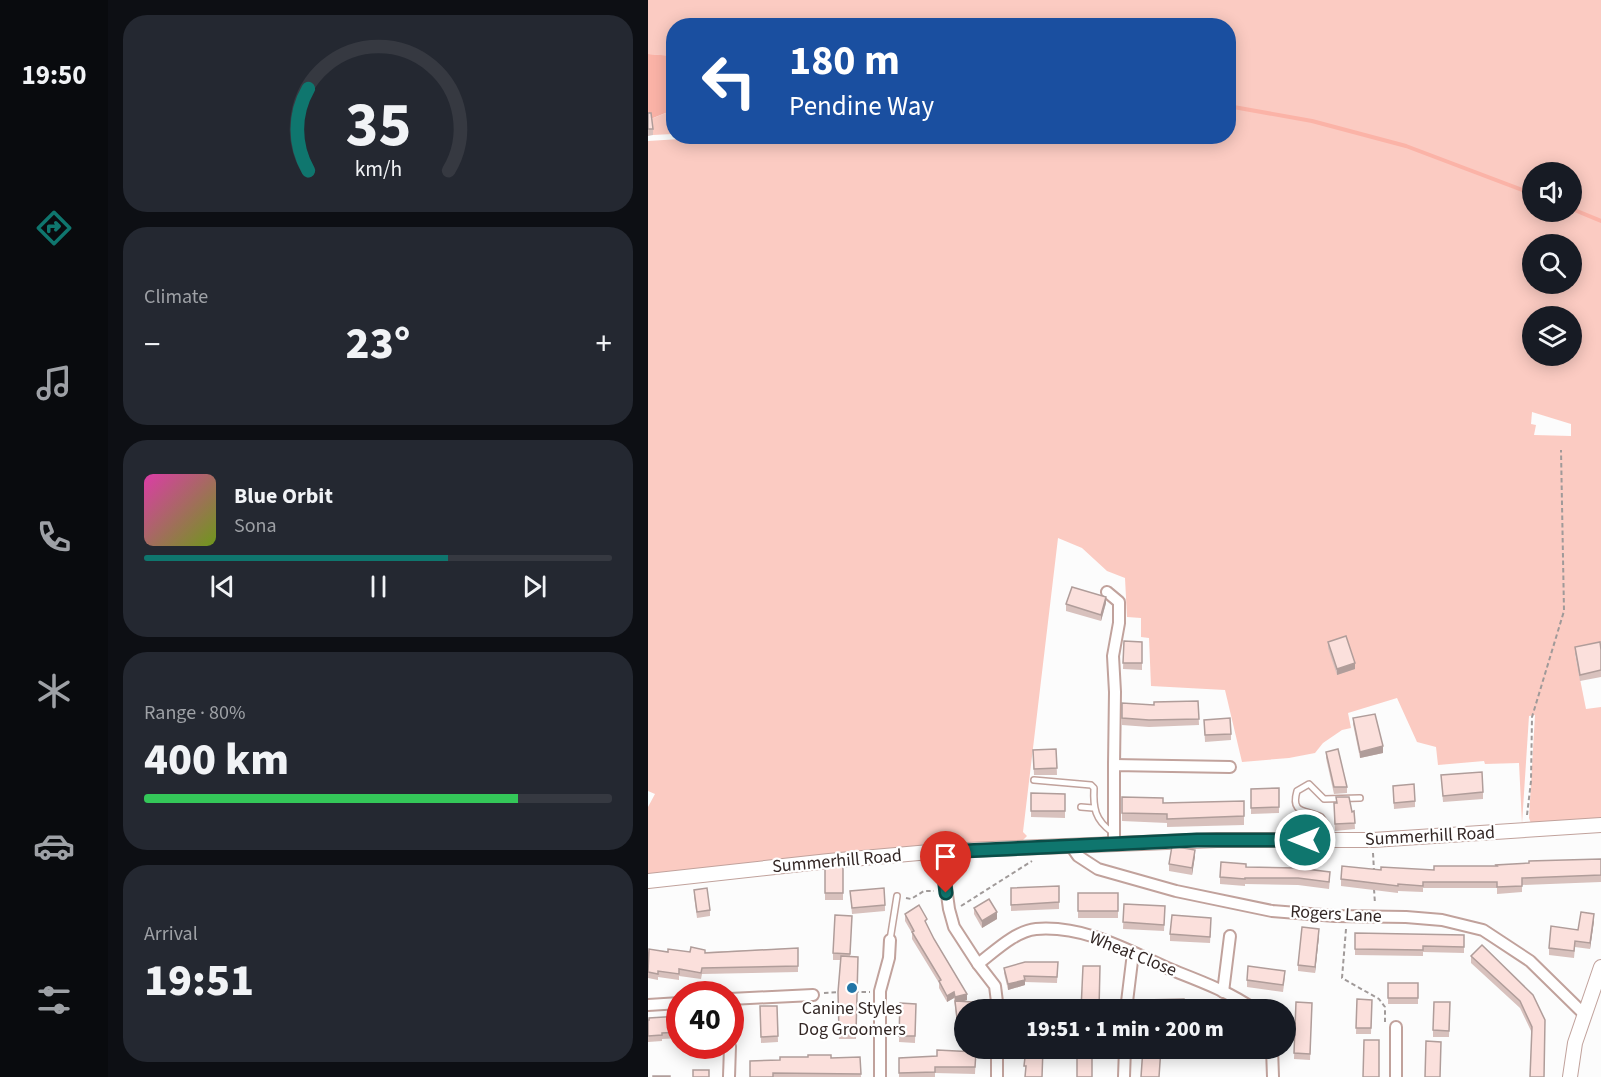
<!DOCTYPE html>
<meta charset="utf-8">
<style>
:root{--surface:#171b24;--page:#242831;--text:#f1f3f6;--muted:#9ea1a6;--line:#363941;--accent:#0f766e}
body{margin:0;font-family:"Source Sans 3",sans-serif;background:var(--page);color:var(--text);height:100vh;display:flex;flex-direction:column;font-size:22px;white-space:nowrap}
*{box-sizing:border-box;margin:0}
p{font-size:20px;color:var(--muted)}
.icon{flex:none;width:33px;height:33px;fill:none;stroke:currentColor;stroke-width:2;stroke-linecap:round;stroke-linejoin:round}
.map{position:relative;flex:1;overflow:hidden}
.panel{display:flex;flex-direction:column;gap:15px;padding:15px;background:#0d0f14;width:540px}
.panel>*{flex:none}
.top-card{position:absolute;left:18px;top:18px;width:570px;height:126px;border-radius:24px;box-shadow:0 3px 15px #0003;background:#1a4fa0;color:#fff;overflow:hidden}
.tools{position:absolute;left:874px;top:162px;display:grid;gap:12px}
.tools a{display:grid;place-items:center;width:60px;height:60px;border-radius:50%;background:var(--surface);box-shadow:0 3px 15px #0003;font-size:30px}
.speed{position:absolute;left:18px;top:981px;display:flex;gap:12px;font-size:30px;font-weight:700;text-align:center}
.speed>*{display:grid;place-content:center;width:78px;height:78px;border-radius:50%;background:var(--surface);box-shadow:0 3px 15px #0003;line-height:1}
.speed .limit{border:9px solid #d22;background:#fff;color:#111}
.pin{position:absolute;display:grid;place-items:center;width:51px;height:51px;color:#fff;margin:-62px -26px;border-radius:50% 50% 50% 0;rotate:-45deg;box-shadow:0 0 6px #0007}
.pin .icon{rotate:45deg}
.me{position:absolute;width:66px;margin:-33px;rotate:270deg;stroke-linejoin:round;filter:drop-shadow(0 0 4px #0008)}
.turn{display:flex;align-items:center;gap:21px;height:126px;padding:0 24px;font-size:27px}
.turn .icon{width:78px;height:78px;stroke-width:2.5}
.turn b{display:block;font-size:42px;line-height:51px}
.big{font-size:45px;font-weight:800;line-height:1.1}
.panel .widget{flex:1;display:flex;flex-direction:column;justify-content:center;gap:9px;min-width:0;padding:0 21px;border-radius:24px;background:var(--page)}
.panel .dial{align-items:center;gap:0}
.dial svg{height:156px;overflow:visible;fill:none;stroke:var(--line);stroke-width:7;stroke-linecap:round;text-anchor:middle}
.dial text{fill:var(--text);stroke:none}
.song{display:flex;align-items:center;gap:18px}
.cover{width:72px;height:72px;border-radius:9px;background:linear-gradient(135deg,hsl(320 70% 55%),hsl(80 70% 35%))}
.played{height:6px;border-radius:3px;background:linear-gradient(90deg,var(--accent) 65%,var(--line) 65%)}
.keys{display:flex;justify-content:space-around;direction:ltr}
.heat{display:flex;justify-content:space-between;align-items:center;font-size:33px;direction:ltr}
.charge{height:9px;border-radius:4px;background:linear-gradient(90deg,#34c759 80%,var(--line) 0)}
.trip{position:absolute;left:306px;top:999px;width:342px;height:60px;border-radius:30px;background:var(--surface);box-shadow:0 3px 15px #0003;font-weight:800;line-height:60px;text-align:center}
main{display:flex;flex:1;min-height:0}
.dock{display:flex;flex-direction:column;width:108px;justify-content:space-around;align-items:center;background:#090b0e;color:var(--muted)}
.dock .icon{width:42px;height:42px}
.dock .active{color:var(--accent)}
.dock b{font-size:27px;color:var(--text)}
.map>svg:first-child{display:block}
.green{fill:#fbcbc2;fill-rule:evenodd}
.water{fill:#fbb3a7}
.lines{fill:none;stroke-linecap:round;stroke-linejoin:round}
.stream{stroke:#fbb3a7;stroke-width:4}
.service-casing{stroke:#c1a29c;stroke-width:8}
.minor-casing{stroke:#c1a29c;stroke-width:14}
.tertiary-casing{stroke:#c1a29c;stroke-width:16}
.path{stroke:#a09a99;stroke-width:2;stroke-dasharray:4.5 3;stroke-linecap:butt}
.service{stroke:#fff;stroke-width:5}
.minor{stroke:#fff;stroke-width:10}
.tertiary{stroke:#fff;stroke-width:14}
.wall{fill:#d8c1bd}
.shaded-wall{fill:#b09d9a}
.building{fill:#fbe0dc;stroke:#b09d9a;stroke-width:1.5}
.route-casing{stroke:#0a4d48;stroke-width:15}
.route{stroke:#0f766e;stroke-width:10}
.poi-dot{fill:#2375a6;stroke:#fff;stroke-width:2}
.labels{text-anchor:middle;dominant-baseline:central;stroke-width:4.5;stroke-linejoin:round;paint-order:stroke}
.street-label{font-size:18px;fill:#342826;stroke:#fff}
.poi-label{font-size:18px;fill:#342826;stroke:#fff}
</style>
<main>
<nav class="dock">
<b>19:50</b>
<svg class="icon active" aria-label="directions" viewBox="0 0 24 24"><path d="M12 3l9 9-9 9-9-9zM9 14v-3h6M13 9l2 2-2 2"/></svg>
<svg class="icon" aria-label="music" viewBox="0 0 24 24"><path d="M9 18V5l10-2v13"/><circle cx="6" cy="18" r="3"/><circle cx="16" cy="16" r="3"/></svg>
<svg class="icon" aria-label="phone" viewBox="0 0 24 24"><path d="M5 4h4l2 5-3 2q2 4 5 5l2-3 5 2v4C11 20 4 13 5 4z"/></svg>
<svg class="icon" aria-label="climate" viewBox="0 0 24 24"><path d="M12 3v18M4 7l16 10M4 17L20 7"/></svg>
<svg class="icon" aria-label="car" viewBox="0 0 24 24"><path d="M5 17H2v-5l4-1 3-4h7l3 4 3 1v5h-3M9 17h6M6 11h13"/><circle cx="7" cy="17" r="2"/><circle cx="17" cy="17" r="2"/></svg>
<svg class="icon" aria-label="filters" viewBox="0 0 24 24"><path d="M4 7h16M4 17h16"/><circle cx="9" cy="7" r="2"/><circle cx="15" cy="17" r="2"/></svg>
</nav>
<section class="panel">
<div class="widget dial"><svg viewBox="0 0 100 80">
<path d="M14 69A42 42 0 1 1 86 69"/>
<path d="M14 69A42 42 0 0 1 14 27" stroke="#0f766e"/>
<text x="50" y="56" font-size="32" font-weight="700">35</text>
<text x="50" y="72" font-size="11">km/h</text>
</svg></div>
<div class="widget"><p>Climate</p>
<div class="heat"><a>−</a><b class="big">23°</b><a>+</a></div>
</div>
<div class="widget">
<div class="song"><i class="cover"></i><div><b>Blue Orbit</b><p>Sona</p></div></div>
<div class="played"></div>
<div class="keys"><svg class="icon" aria-label="previous" viewBox="0 0 24 24"><path d="M18 5L8 12l10 7zM5 5v14"/></svg><svg class="icon" aria-label="pause" viewBox="0 0 24 24"><path d="M8 5v14M16 5v14"/></svg><svg class="icon" aria-label="next" viewBox="0 0 24 24"><path d="M6 5l10 7-10 7zM19 5v14"/></svg></div>
</div>
<div class="widget"><p>Range · 80%</p><b class="big">400 km</b><div class="charge"></div></div>
<div class="widget"><p>Arrival</p><b class="big">19:51</b></div>
</section>
<div class="map">
<svg width="953" height="1077" viewBox="0 0 953 1077">
<rect width="100%" height="100%" fill="#fcfcfc"/>
<g class="green">
<path d="M0 0H953V648L927 654 938 709 953 707V823L884 826 881 818 887 715 881 716 874 824 871 763 837 764 836 761 790 765 788 747 769 742 749 698 700 713 703 728 694 730 675 743 667 753 641 758 594 762 577 690 503 686 501 638 493 637V618L479 617 477 578 459 571 434 548 410 538 375 832 379 836 372 843 172 855 0 876V807L7 794 0 791V141L80 136H580V26H26L25 56 0 54ZM885 172H924V212H885ZM885 244H924V284H885ZM885 316H924V356H885ZM884 412 923 424V436L886 435 888 425 883 424Z"/>
<polygon points="25,110 25,134 5,135 3,119"/>
</g>
<polygon class="water" points="0,54 26,56 25,110 0,120"/>
<g class="lines">
<g class="stream">
<polyline points="580,106 664,121 758,146 885,194"/>
<polyline points="924,209 953,221"/>
</g>
<defs>
<g id="service">
<path d="M386 780 443 785 446 788C445 808 447 820 464 832"/>
<polyline points="433,807 445,808"/>
<path d="M679 838 678 824 673 817C659 809 642 815 649 791L661 784 676 799 712 798"/>
<polyline points="242,940 249,896"/>
</g>
<g id="minor">
<polyline points="459,592 471,602 471,623 465,656 467,692 466,765"/>
<polyline points="466,843 466,765 582,767"/>
<polyline points="423,846 430,856 450,869 528,891 624,911 687,916 758,917 794,920 835,930 882,961 935,1013"/>
<polyline points="293,851 301,909 306,927 330,964 347,986 350,1010"/>
<path d="M330 964C346 952 367 931 388 929 437 925 481 951 524 970 552 981 582 992 607 1010"/>
<polyline points="575,992 582,936"/>
<polyline points="82,999 165,995"/>
<polyline points="0,1005 32,1003"/>
<polyline points="478,1010 485,953"/>
<polyline points="748,1027 748,1077"/>
<polyline points="624,1048 625,1077"/>
<polyline points="81,1077 82,1046"/>
<polyline points="232,1077 232,991 241,958 242,940"/>
<polyline points="349,1077 349,1048"/>
<polyline points="476,1077 477,1048"/>
</g>
<g id="tertiary">
<polyline points="0,881 181,861 293,851 569,840 725,840 953,825"/>
<polyline points="922,1077 927,1043 953,967"/>
</g>
</defs>
<use href="#service" class="service-casing"/>
<use href="#minor" class="minor-casing"/>
<use href="#tertiary" class="tertiary-casing"/>
<g class="path">
<polyline points="879,815 883,781 884,717 916,611 913,450"/>
<polyline points="725,853 726,871"/>
<polyline points="726,889 727,904"/>
<polyline points="258,898 263,899 276,891 286,891"/>
<polyline points="313,906 384,861"/>
<polyline points="698,929 694,978 731,999 737,1007 737,1022"/>
<polyline points="206,992 222,992"/>
<polyline points="176,993 192,992"/>
</g>
<use href="#service" class="service"/>
<use href="#minor" class="minor"/>
<use href="#tertiary" class="tertiary"/>
</g>
<g class="wall">
<polygon points="0,113 5,129 5,135 0,136"/>
<polygon points="458,603 453,621 418,611 418,604"/>
<polygon points="476,641 494,642 494,670 475,669"/>
<polygon points="680,642 707,669 689,675 680,648"/>
<polygon points="927,647 953,650 953,677 932,681 927,654"/>
<polygon points="550,701 551,725 501,727 474,725 474,703 506,705"/>
<polygon points="705,718 735,753 712,758 705,724"/>
<polygon points="556,720 583,734 583,740 557,742"/>
<polygon points="408,749 409,775 386,775 385,750"/>
<polygon points="678,752 699,787 699,793 686,794 678,758"/>
<polygon points="793,775 835,792 835,799 795,802"/>
<polygon points="745,786 767,801 767,807 746,809"/>
<polygon points="631,788 631,813 603,814 603,789"/>
<polygon points="383,793 417,794 417,818 383,817"/>
<polygon points="474,797 515,803 596,801 596,825 519,827 519,823 474,821"/>
<polygon points="688,797 704,812 706,811 707,829 687,831 686,810 688,803"/>
<polygon points="547,856 544,875 521,871 521,864"/>
<polygon points="953,859 953,882 874,885 874,892 849,894 849,888 775,888 775,892 750,891 750,893 693,886 693,879 733,870 786,870"/>
<polygon points="195,862 195,900 177,900 177,864"/>
<polygon points="598,867 682,878 681,889 650,885 597,884 597,886 572,884 572,877"/>
<polygon points="411,886 411,909 363,911 363,888"/>
<polygon points="46,890 62,910 62,916 49,918 46,896"/>
<polygon points="202,891 237,905 237,911 204,914"/>
<rect x="430" y="893" width="40" height="25"/>
<polygon points="476,904 517,906 516,931 475,929"/>
<polygon points="326,908 349,919 334,928 326,914"/>
<polygon points="257,914 279,926 319,1000 315,1001 316,1010 316,1031 310,1032 306,998 299,1002 291,988 291,983 264,939 264,933 257,921"/>
<polygon points="204,916 202,957 210,957 208,1039 191,1039 190,992 193,960 185,960 185,953"/>
<polygon points="946,921 942,949 927,947 926,958 901,955 901,948"/>
<polygon points="563,924 562,943 522,941 522,934"/>
<polygon points="707,933 816,935 816,953 775,952 775,956 707,955"/>
<polygon points="671,936 667,973 650,971 650,965"/>
<polygon points="150,948 150,972 54,974 53,979 31,976 31,980 10,977 10,980 0,978 0,952 57,952"/>
<polygon points="823,956 885,995 884,1033 872,1008 823,963"/>
<polygon points="410,962 409,983 377,982 377,985 360,990 356,973 356,968"/>
<polygon points="637,977 635,992 599,987 599,980"/>
<rect x="740" y="983" width="30" height="21"/>
<polygon points="709,999 724,1000 723,1034 708,1034"/>
<polygon points="648,1002 664,1003 662,1060 646,1059"/>
<polygon points="802,1002 801,1037 785,1037 785,1030"/>
<polygon points="252,1003 268,1004 267,1043 251,1042"/>
<polygon points="112,1006 129,1006 130,1042 113,1043"/>
<polygon points="32,1016 32,1038 14,1039 14,1041 0,1042 0,1020"/>
<polygon points="328,1052 327,1074 287,1073 287,1077 251,1077 251,1058 289,1056"/>
<polygon points="212,1057 213,1077 102,1077 183,1058"/>
</g>
<g class="shaded-wall">
<polygon points="458,597 458,603 453,621 453,615"/>
<polygon points="707,663 707,669 689,675 689,669"/>
<polygon points="735,746 735,753 712,758 712,752"/>
<polygon points="547,850 547,856 544,875 544,868"/>
<polygon points="349,912 349,919 334,928 334,921"/>
<polygon points="946,914 946,921 942,949 942,943"/>
<polygon points="671,929 671,936 667,973 667,967"/>
<polygon points="377,980 377,985 360,990 360,984"/>
<polygon points="306,992 306,998 299,1002 299,996"/>
<polygon points="319,994 319,1000 307,1004 307,997"/>
</g>
<g class="building">
<polygon points="0,113 3,113 5,129 0,129"/>
<polygon points="424,587 458,597 453,615 418,604"/>
<polygon points="698,636 707,663 689,669 680,642"/>
<polygon points="476,641 494,642 494,663 475,663"/>
<polygon points="952,642 953,650 953,670 932,675 927,647"/>
<polygon points="550,701 551,719 501,720 474,718 474,703 506,705 506,702"/>
<polygon points="727,714 735,746 712,752 705,718"/>
<polygon points="582,718 583,734 557,735 556,720"/>
<polygon points="408,749 409,768 386,769 385,750"/>
<polygon points="690,749 699,787 686,787 678,752"/>
<polygon points="834,772 835,792 795,796 793,775"/>
<polygon points="766,784 767,801 746,803 745,786"/>
<polygon points="631,788 631,807 603,808 603,789"/>
<polygon points="383,793 417,794 417,811 383,811"/>
<polygon points="474,797 515,798 515,803 596,801 596,816 519,819 519,814 474,813"/>
<polygon points="688,797 701,797 704,812 706,811 707,823 687,824 686,803 689,803"/>
<polygon points="524,846 547,850 544,868 521,864"/>
<polygon points="953,859 953,875 874,878 874,886 849,887 849,882 775,882 775,886 750,884 750,886 693,879 694,866 733,870 733,867 786,870 786,866 849,866 848,865 881,863 881,861"/>
<polygon points="195,862 195,893 177,893 177,864"/>
<polygon points="573,862 598,864 598,867 650,868 682,872 681,882 650,878 597,878 597,879 572,877"/>
<polygon points="411,886 411,902 363,905 363,888"/>
<polygon points="59,888 62,910 49,912 46,890"/>
<polygon points="236,888 237,905 204,908 202,891"/>
<rect x="430" y="893" width="40" height="18"/>
<polygon points="341,899 349,912 334,921 326,908"/>
<polygon points="476,904 517,906 516,925 475,922"/>
<polygon points="271,905 279,919 277,921 286,939 319,994 307,997 306,992 299,996 291,981 293,980 264,932 266,931 257,914"/>
<polygon points="933,912 946,914 942,943 927,941 926,951 901,948 903,926 930,930"/>
<polygon points="187,915 204,916 202,954 185,953"/>
<polygon points="524,915 563,918 562,937 522,934"/>
<polygon points="654,927 671,929 667,967 650,965"/>
<polygon points="707,933 816,935 816,947 775,946 775,950 707,949"/>
<polygon points="834,945 885,995 897,1020 896,1077 882,1077 884,1027 872,1001 823,956"/>
<polygon points="43,947 57,950 57,953 150,948 150,966 54,968 53,973 31,969 31,974 10,971 10,974 0,972 1,949 20,952 20,949 42,952"/>
<polygon points="193,956 210,957 208,1033 191,1033 190,992"/>
<polygon points="377,962 410,962 409,977 376,976 377,980 360,984 356,968"/>
<polygon points="435,966 452,966 451,1010 433,1010"/>
<polygon points="600,966 637,971 635,985 599,980"/>
<rect x="740" y="983" width="30" height="15"/>
<polygon points="536,999 536,1010 496,1010 496,1000"/>
<polygon points="709,999 724,1000 723,1028 708,1028"/>
<polygon points="307,1001 325,1002 326,1010 316,1010 316,1027 310,1027"/>
<polygon points="378,1001 397,1002 397,1010 378,1010"/>
<polygon points="648,1002 664,1003 662,1054 646,1053"/>
<polygon points="786,1002 802,1002 801,1031 785,1030"/>
<polygon points="252,1003 268,1004 267,1036 251,1036"/>
<polygon points="112,1006 129,1006 130,1036 113,1037"/>
<polygon points="537,1007 584,1010 537,1010"/>
<polygon points="32,1016 32,1032 14,1033 14,1035 0,1036 0,1020 1,1020 1,1018"/>
<polygon points="716,1040 731,1040 731,1077 715,1077"/>
<polygon points="778,1041 793,1042 792,1077 777,1077"/>
<polygon points="378,1048 395,1048 394,1077 377,1077 378,1066 376,1066"/>
<rect x="429" y="1048" width="15" height="29"/>
<polygon points="495,1048 513,1048 511,1077 493,1077"/>
<polygon points="289,1050 328,1052 327,1067 287,1067 287,1072 251,1073 251,1058 289,1056"/>
<polygon points="160,1055 183,1055 183,1058 212,1057 213,1074 125,1073 125,1077 102,1077 102,1061 132,1060 132,1057 160,1057"/>
<rect x="45" y="1070" width="16" height="7"/>
<rect x="5" y="1076" width="17" height="1"/>
</g>
<g class="lines">
<defs>
<polyline id="route" points="298,893 293,852 549,840 657,840"/>
</defs>
<use href="#route" class="route-casing"/>
<use href="#route" class="route"/>
</g>
<circle class="poi-dot" cx="204" cy="988" r="6"/>
<g class="labels">
<g class="street-label">
<text transform="translate(782 836) rotate(-3)">Summerhill Road</text>
<text transform="translate(189 861) rotate(-5)">Summerhill Road</text>
<text transform="translate(688 914) rotate(3)">Rogers Lane</text>
<text transform="translate(485 954) rotate(22)">Wheat Close</text>
</g>
<g class="poi-label">
<text x="204" y="1008">Canine Styles<tspan x="204" dy="21">Dog Groomers</tspan></text>
</g>
</g>
</svg>
<div class="tools">
<a><svg class="icon" aria-label="sound" viewBox="0 0 24 24"><path d="M4 9h4l5-4v14l-5-4H4zM17 9q2 3 0 6"/></svg></a>
<a><svg class="icon" aria-label="search" viewBox="0 0 24 24"><circle cx="10" cy="10" r="6"/><path d="M15 15l6 6"/></svg></a>
<a><svg class="icon" aria-label="layers" viewBox="0 0 24 24"><path d="M12 4l9 5-9 5-9-5zM3 14l9 5 9-5"/></svg></a>
</div>
<div class="speed"><div class="limit">40</div></div>
<div class="pin" style="left:298px;top:893px;background:#d93025"><svg class="icon" aria-label="arrive" viewBox="0 0 24 24"><path d="M6 21V4h12l-3 4 3 4H6"/></svg></div>
<svg class="me" style="left:657px;top:840px" viewBox="-20 -20 40 40"><circle r="17" fill="#0f766e" stroke="#fff" stroke-width="3"/><path d="M0-11L8 9 0 5-8 9z" fill="#fff"/></svg>
<div class="trip">19:51 · 1 min · 200 m</div>
<div class="top-card">
<div class="turn"><svg class="icon" aria-label="left" viewBox="0 0 24 24"><path d="M17 20v-9H6M10 6l-5 5 5 5"/></svg><div><b>180 m</b>Pendine Way</div></div>
</div>
</div>
</main>
